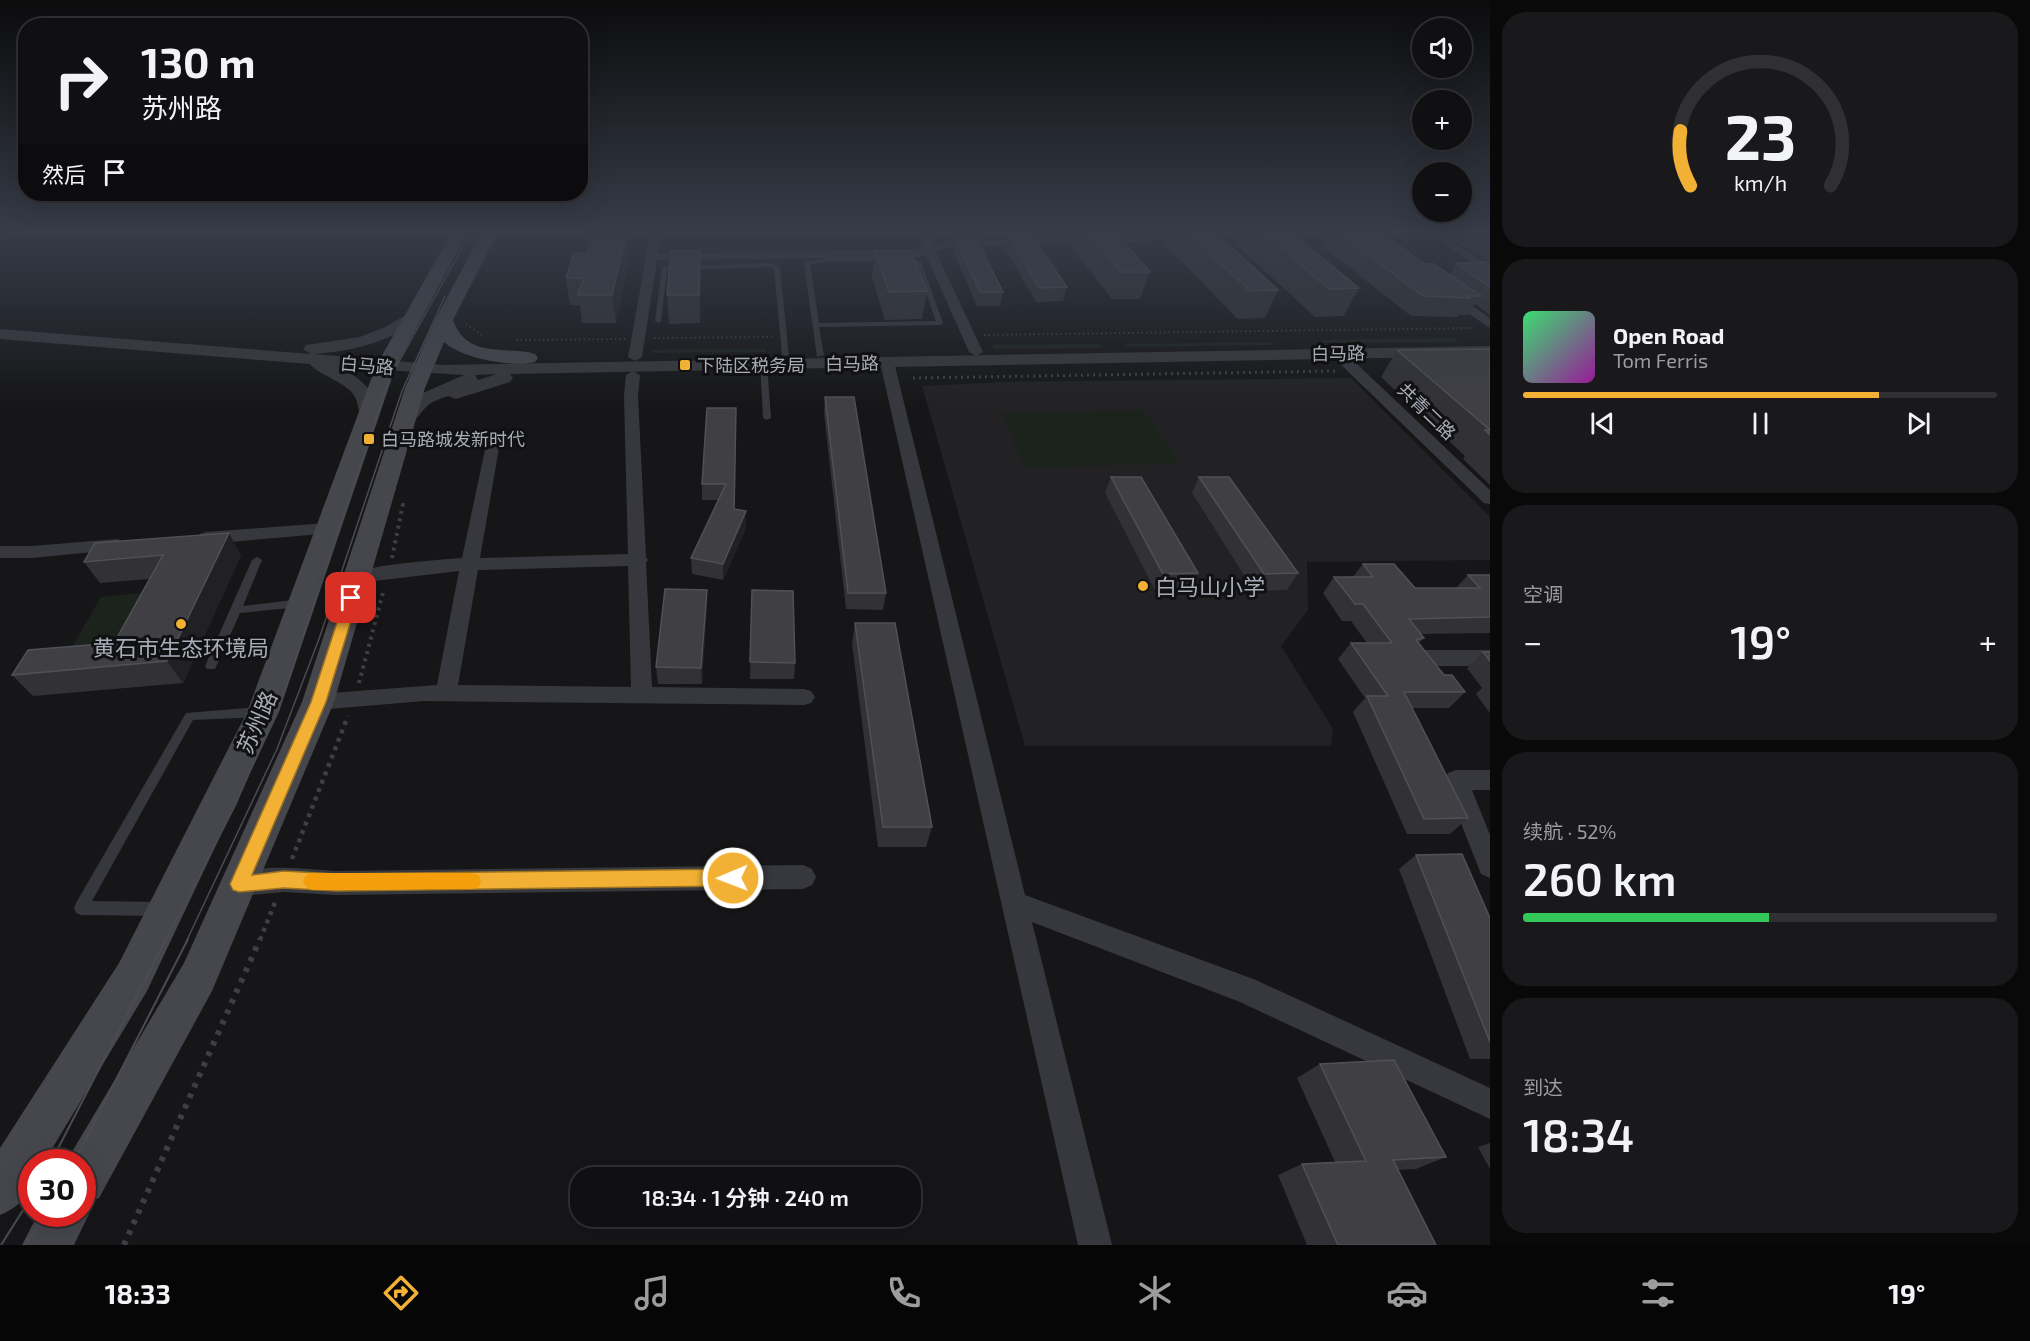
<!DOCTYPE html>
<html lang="zh">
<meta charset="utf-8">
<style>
:root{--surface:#101012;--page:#19191b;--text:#f1f3f6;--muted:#9c9d9f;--line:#303032;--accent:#f2b134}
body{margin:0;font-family:"Exo 2","Noto Sans SC",sans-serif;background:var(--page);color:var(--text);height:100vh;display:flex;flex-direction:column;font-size:22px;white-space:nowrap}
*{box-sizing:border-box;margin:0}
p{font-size:20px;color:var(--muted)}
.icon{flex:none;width:33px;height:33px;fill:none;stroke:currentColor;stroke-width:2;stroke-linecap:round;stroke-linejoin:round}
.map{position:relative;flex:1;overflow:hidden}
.panel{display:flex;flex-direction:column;gap:12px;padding:12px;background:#09090a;width:540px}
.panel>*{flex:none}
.banner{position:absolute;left:18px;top:18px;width:570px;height:183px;border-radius:24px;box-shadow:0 6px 24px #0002,0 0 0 2px var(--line);background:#101012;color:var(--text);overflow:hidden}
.controls{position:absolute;left:1412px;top:18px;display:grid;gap:12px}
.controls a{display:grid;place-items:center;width:60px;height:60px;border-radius:50%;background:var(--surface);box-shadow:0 6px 24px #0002,0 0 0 2px var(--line);font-size:30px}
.speed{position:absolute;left:18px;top:1149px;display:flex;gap:12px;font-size:30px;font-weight:700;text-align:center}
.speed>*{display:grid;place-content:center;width:78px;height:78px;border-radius:50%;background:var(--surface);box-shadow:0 6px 24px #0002,0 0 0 2px var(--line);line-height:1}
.speed .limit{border:9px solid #d22;background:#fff;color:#111}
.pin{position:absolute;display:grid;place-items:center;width:51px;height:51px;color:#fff;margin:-26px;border-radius:12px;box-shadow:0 3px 9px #0006}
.me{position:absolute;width:66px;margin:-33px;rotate:269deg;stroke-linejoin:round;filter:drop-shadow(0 0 4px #0008)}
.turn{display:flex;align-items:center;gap:21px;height:126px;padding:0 24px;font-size:27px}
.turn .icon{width:78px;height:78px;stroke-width:2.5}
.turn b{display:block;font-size:42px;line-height:51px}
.then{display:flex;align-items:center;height:57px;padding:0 24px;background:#0003;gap:12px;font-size:22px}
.big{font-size:45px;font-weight:600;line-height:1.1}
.panel .widget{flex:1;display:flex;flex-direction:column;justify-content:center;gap:9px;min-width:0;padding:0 21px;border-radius:24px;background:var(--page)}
.panel .dial{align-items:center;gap:0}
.dial svg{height:156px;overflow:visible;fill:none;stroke:var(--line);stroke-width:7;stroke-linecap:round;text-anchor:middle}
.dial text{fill:var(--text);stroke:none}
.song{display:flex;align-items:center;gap:18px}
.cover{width:72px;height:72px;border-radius:9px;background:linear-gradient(135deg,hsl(140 70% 55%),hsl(300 70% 35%))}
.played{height:6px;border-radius:3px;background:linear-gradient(90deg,var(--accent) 75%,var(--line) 75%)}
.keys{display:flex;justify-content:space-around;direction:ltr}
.heat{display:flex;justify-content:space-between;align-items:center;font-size:33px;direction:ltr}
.charge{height:9px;border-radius:4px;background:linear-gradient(90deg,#34c759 52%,var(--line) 0)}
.trip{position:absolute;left:570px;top:1167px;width:351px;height:60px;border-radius:24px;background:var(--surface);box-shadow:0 6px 24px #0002,0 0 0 2px var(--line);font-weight:600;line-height:60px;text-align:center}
.tab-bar{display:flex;height:96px;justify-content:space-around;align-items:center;background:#060607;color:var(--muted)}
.tab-bar .icon{width:42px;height:42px}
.tab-bar .selected{color:var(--accent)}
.tab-bar b{font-size:27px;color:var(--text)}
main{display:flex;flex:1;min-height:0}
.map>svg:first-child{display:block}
.built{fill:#222225}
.green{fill:#1c231d}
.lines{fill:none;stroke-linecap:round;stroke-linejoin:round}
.path-far4{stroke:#3d3f44;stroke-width:2;stroke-dasharray:1.5 3;stroke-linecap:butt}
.path-far3{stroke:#3d3f44;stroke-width:3;stroke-dasharray:2 4;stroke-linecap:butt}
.path-far2{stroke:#3d3f44;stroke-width:4;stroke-dasharray:3 4.5;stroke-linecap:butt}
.path-far1{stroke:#3d3f44;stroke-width:4.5;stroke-dasharray:4 5;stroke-linecap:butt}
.path{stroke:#3d3f44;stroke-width:6;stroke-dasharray:4.5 7;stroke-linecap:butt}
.service{fill:#37383d;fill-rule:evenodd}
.minor{fill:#37383d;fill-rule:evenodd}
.tertiary{fill:#37383d;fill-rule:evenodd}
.secondary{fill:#45474d;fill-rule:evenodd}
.tram-far1{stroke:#4a4c52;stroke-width:1.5}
.tram{stroke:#4a4c52;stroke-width:2}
.wall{fill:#323236}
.shaded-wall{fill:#212124}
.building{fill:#3f3f44;stroke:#4f5156;stroke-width:1.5}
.route{fill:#f2b134;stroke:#9d7322;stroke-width:1.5}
.slow{fill:#f59e0b}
.poi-dot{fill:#f2b134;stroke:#111113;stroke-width:2}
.labels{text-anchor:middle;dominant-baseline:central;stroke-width:6;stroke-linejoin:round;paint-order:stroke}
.far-street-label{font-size:18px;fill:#a8adb8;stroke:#111113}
.far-poi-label{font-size:18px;fill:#a8adb8;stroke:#111113;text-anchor:start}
.poi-label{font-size:22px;fill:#a8adb8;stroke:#111113;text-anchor:start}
.street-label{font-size:22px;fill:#a8adb8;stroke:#111113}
</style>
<main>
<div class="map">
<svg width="1490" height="1245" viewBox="0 0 1490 1245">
<rect width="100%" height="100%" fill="#161618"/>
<g class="built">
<polygon points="1303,230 1490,230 1490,236 1315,239"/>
<polygon points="1351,378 1490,517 1490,560 1307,562 1308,610 1281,646 1333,729 1331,746 1025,746 922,386 1005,382"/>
</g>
<g class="green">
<polygon points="1454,338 1459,342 1323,343 1320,340"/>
<polygon points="1272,342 1275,345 1128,347 1125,344"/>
<polygon points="1099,344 1101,348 994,349 992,345"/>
<polygon points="765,349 766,352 651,353 651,350"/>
<polygon points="1144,410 1180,464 1025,467 1001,413"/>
<polygon points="159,591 128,653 65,659 101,597"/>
</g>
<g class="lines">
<g class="path-far4">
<polyline points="466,324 485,337"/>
<polyline points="984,335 1474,328"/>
<polyline points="654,338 772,337"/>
<polyline points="516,340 625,339"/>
</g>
<g class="path-far3">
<polyline points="913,378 1335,371"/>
<polyline points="403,505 404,501"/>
</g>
<g class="path-far2">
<polyline points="392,558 403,504"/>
<polyline points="359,683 384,589"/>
</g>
<g class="path-far1">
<polyline points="292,859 348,716"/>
<polyline points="260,940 276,900"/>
</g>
<polyline class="path" points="124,1245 260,939"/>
<g class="service">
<polygon points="833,257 887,257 890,259 887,261 833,261 810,264 819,323 936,321 915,263 900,259 910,257 921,262 943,323 940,325 819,327 824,355 817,357 804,263"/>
<polygon points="772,263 780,267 789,357 782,355 774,268 771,267 667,270 661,321 658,323 655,321 662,267"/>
<polygon points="760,362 767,364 771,418 767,420 763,418"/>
<polygon points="257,557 262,560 243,606 301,599 306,603 301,607 240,613 215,669 207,669 205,666 252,560"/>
<polygon points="260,707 264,709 266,712 264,715 260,717 193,720 92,901 161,902 166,904 168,909 166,914 161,916 81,915 76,913 74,908 76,903 186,713"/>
</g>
<g class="minor">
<polygon points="6,230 19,230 0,241 0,234"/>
<polygon points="651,230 661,230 658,254 924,249 915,230 925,230 933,246 944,242 1147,235 1145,230 1155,230 1158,238 1153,241 946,248 936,252 983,352 976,356 969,352 926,255 918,257 657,260 642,357 635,361 628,357"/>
<polygon points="1449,240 1490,265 1490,273 1445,245 1445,241"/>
<polygon points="1451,292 1490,318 1490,328 1447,299 1445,296"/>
<polygon points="1336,348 1341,349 1490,490 1490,504 1484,503 1331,355 1329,352 1331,349"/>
<polygon points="887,358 894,362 1025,895 1256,980 1490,1088 1490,1119 1240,1002 1032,922 1112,1245 1078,1245 880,362"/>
<path d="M633 371 640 375 638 396 646 557 648 560 646 563 652 687 804 689 811 691 815 697 811 703 804 705 424 701 318 710 310 708 307 702 310 696 318 694 437 685 459 571 358 583 351 581 349 577 351 573C387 563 425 561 462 558L486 445 491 443 499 448 480 558 628 554 624 396 626 375ZM628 566 631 687 458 685 478 570Z"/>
<polygon points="327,523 333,525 336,529 333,533 206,544 200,542 197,538 200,534 206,532"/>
<polygon points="117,539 123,541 126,545 123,549 32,558 0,558 0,546 32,546"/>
<polygon points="1420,650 1490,650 1490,666 1420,666 1413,663 1410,658 1413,653"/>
<polygon points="1456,770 1490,770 1490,790 1472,790 1490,835 1490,878 1481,874 1444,780 1448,773"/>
<path d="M803 865 812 869 816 877 812 885 803 889 336 895 284 892 239 896 230 892 226 884 230 876C262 863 302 869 336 871Z"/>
</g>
<path class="tertiary" d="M413 311 421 316 419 319C388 343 352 351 313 354L444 365 1490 346V356L510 374 513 378 510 382 456 399 448 396C443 398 435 400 430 404 418 412 417 427 399 423L396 419 416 396 464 375 339 367C360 378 376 390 380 414L377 418H363C355 407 361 399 347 388 339 381 314 371 310 364L0 339V329L311 354 303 349 306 345 360 337 385 327ZM497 374 478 380 475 375Z"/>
<g class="secondary">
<path d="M453 230H469L396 366 279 712 147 991 44 1162H32C32 1190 26 1204 0 1215V1148L119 963 247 712 376 366Z"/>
<path d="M483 230H499L453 320C465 355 497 348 528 352L535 354 538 358 535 362C512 368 461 358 444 342L425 388 334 702 212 991 99 1198 85 1203 89 1214 74 1245H22L38 1214H82V1162H66L184 963 302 702 405 388 435 320Z"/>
</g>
<g class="tram-far1">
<polyline points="166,940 235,806 285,690 390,378 472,230"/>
<polyline points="187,940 277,749 319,639 402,391 445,296"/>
</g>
<g class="tram">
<polyline points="51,1162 166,939"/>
<polyline points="74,1162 188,939"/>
<polyline points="1,1245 32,1196"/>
<polyline points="25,1245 45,1214"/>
</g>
</g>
<g class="wall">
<polygon points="281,230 332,230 327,237 284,237"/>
<polygon points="1079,230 1113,230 1150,272 1140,299 1112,299 1073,250"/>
<polygon points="1170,230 1213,230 1278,290 1265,318 1238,319 1165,245"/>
<polygon points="1241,230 1288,230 1359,288 1344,316 1315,317 1236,244"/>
<polygon points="1312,230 1377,230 1425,264 1450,274 1456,263 1490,262 1450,238 1444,239 1433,231 1429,230 1490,230 1490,315 1475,304 1468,315 1459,315 1457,317 1411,316 1322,246 1325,240"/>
<polygon points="1008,236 1067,287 1063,301 1036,302 1005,249"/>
<polygon points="956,240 1003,292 1000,306 977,306 954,253"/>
<polygon points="875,251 927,291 922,319 885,320 872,278"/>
<polygon points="629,263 616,323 582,323 580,305 570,305 566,278"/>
<polygon points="701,277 700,323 669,324 667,295"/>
<polygon points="1490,349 1490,485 1463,459 1465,456 1381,377 1397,350"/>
<polygon points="825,397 886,593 883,610 846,609 824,413"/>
<polygon points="736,408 735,509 746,528 723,580 692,574 691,558 718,500 702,500 702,484"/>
<polygon points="1111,477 1198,573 1189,589 1155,590 1105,493"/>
<polygon points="1199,477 1298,573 1287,590 1254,591 1192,493"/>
<polygon points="95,543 241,555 183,683 33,696 12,675 114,643 149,579 100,583 84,562"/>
<polygon points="1363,564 1415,588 1456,588 1468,575 1490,575 1490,633 1421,634 1424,638 1419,643 1444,675 1465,692 1449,708 1412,708 1468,818 1450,834 1407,834 1353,712 1365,698 1338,659 1351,643 1367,643 1351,621 1342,621 1323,593 1334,577 1353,577"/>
<polygon points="752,590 795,663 794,679 750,679"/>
<polygon points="707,606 702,684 658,684 656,667"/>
<polygon points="855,623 932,827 926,847 878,847 852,644"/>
<polygon points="1483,652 1490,652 1490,713 1476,694 1482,688 1467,668"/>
<polygon points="1416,855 1490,918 1490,1059 1470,1059 1399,869"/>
<polygon points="1320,1064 1446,1157 1416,1169 1398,1170 1436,1245 1307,1245 1278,1175 1302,1164 1335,1162 1297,1078"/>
<polygon points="1490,1143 1490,1169 1478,1147"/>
</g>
<g class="shaded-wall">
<polygon points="324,230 332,230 327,237"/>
<polygon points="1449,230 1455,230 1450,238 1444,239"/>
<polygon points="626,236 629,263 616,323 612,295"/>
<polygon points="700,250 701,277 700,323 699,295"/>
<polygon points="746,511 746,528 723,580 723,564"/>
<polygon points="229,533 241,555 183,683 167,661"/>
<polygon points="707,590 707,606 702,684 701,668"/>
</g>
<g class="building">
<polygon points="1086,230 1113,230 1150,272 1121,272"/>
<polygon points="1186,230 1213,230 1278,290 1250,291"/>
<polygon points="1261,230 1288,230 1359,288 1329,289"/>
<polygon points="1335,230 1377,230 1425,264 1434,264 1481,296 1467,296 1470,298 1423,296"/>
<polygon points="1478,230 1490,230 1490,237"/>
<polygon points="626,236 612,295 578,295 584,278 566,278 574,253 587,253 592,237"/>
<polygon points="1008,236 1032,236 1067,287 1039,288"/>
<polygon points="956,240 977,240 1003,292 980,292"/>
<polygon points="700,250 699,295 667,295 671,251"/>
<polygon points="875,251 910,251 927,291 889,292"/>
<polygon points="1490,262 1490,287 1456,263"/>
<polygon points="1490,349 1490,435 1485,430 1490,430 1397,350"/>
<polygon points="825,397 854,397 886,593 848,593"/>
<polygon points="707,408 736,408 734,509 746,511 723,564 691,558 726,484 702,484"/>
<polygon points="1111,477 1141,477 1198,573 1163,574"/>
<polygon points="1199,477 1229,477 1298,573 1264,574"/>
<polygon points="229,533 167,661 12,675 28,650 114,643 163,555 84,562 95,543"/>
<polygon points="1363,564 1394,564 1415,588 1480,588 1468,575 1490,575 1490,617 1409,619 1424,638 1416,640 1444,675 1452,675 1465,692 1404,692 1468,818 1424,819 1367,696 1388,696 1351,643 1392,643 1363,604 1355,604 1334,577 1373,577"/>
<polygon points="665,589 707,590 701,668 656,667"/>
<polygon points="752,590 793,591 795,663 750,662"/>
<polygon points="855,623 895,623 932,827 883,827"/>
<polygon points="1483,652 1490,652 1490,661"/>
<polygon points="1462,854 1490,918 1490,1042 1416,855"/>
<polygon points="1394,1060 1446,1157 1393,1160 1436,1245 1338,1245 1302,1164 1366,1161 1320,1064"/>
</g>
<linearGradient id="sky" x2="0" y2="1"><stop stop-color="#0c0c0d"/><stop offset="0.57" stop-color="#363c48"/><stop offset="1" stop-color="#363c48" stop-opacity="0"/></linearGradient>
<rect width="1490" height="405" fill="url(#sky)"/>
<polygon class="route" points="351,593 358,598 326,702 252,875 284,871 336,874 733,869 739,872 742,878 739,883 733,886 336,891 284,888 239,892 233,890 230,884 311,702 345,598"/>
<polygon class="slow" points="312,873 472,873 479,875 481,881 479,887 472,889 312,890 306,887 303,881 306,875"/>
<g class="poi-dot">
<rect x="679" y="359" width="12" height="12" rx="3"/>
<rect x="363" y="433" width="12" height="12" rx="3"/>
<circle cx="1143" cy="586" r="6"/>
<circle cx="181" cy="624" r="6"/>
</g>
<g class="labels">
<g class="far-street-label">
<text transform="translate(1338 353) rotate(-1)">白马路</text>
<text transform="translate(852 363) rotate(-1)">白马路</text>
<text transform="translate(367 365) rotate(5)">白马路</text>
<text transform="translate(1427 411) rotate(44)">共青二路</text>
</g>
<g class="far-poi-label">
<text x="697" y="365">下陆区税务局</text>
<text x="381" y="439">白马路城发新时代</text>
</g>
<g class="poi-label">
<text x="1155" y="586">白马山小学</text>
<text x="181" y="647" text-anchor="middle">黄石市生态环境局</text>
</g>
<g class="street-label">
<text transform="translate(256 722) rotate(-66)">苏州路</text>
</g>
</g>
</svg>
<div class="controls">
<a><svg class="icon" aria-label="sound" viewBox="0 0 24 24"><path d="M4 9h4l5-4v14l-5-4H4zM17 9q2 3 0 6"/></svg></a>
<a>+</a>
<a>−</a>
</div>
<div class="speed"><div class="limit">30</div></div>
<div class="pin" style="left:351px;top:598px;background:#d93025"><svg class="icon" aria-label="arrive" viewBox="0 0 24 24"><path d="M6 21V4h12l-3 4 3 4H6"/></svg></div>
<svg class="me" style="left:733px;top:878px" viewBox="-20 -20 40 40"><circle r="17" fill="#f2b134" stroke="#fff" stroke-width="3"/><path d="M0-11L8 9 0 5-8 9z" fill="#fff"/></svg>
<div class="trip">18:34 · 1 分钟 · 240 m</div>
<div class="banner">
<div class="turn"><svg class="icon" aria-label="right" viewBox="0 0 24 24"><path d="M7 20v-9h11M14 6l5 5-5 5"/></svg><div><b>130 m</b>苏州路</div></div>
<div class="then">然后<svg class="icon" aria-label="arrive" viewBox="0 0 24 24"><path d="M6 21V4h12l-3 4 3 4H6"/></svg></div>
</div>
</div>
<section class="panel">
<div class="widget dial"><svg viewBox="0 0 100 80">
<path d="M14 69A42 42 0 1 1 86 69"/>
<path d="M14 69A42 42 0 0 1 9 41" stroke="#f2b134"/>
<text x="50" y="56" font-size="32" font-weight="700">23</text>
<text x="50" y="72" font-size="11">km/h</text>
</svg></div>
<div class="widget">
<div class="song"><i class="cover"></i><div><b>Open Road</b><p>Tom Ferris</p></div></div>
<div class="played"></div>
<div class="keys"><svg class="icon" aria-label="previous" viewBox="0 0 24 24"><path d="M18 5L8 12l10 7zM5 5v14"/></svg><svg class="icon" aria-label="pause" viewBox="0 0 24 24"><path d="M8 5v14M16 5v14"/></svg><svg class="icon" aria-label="next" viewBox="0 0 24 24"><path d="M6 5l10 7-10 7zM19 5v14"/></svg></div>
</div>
<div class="widget"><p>空调</p>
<div class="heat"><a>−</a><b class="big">19°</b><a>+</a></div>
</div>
<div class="widget"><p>续航 · 52%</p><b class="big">260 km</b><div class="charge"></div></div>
<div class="widget"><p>到达</p><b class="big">18:34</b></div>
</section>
</main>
<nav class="tab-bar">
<b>18:33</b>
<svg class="icon selected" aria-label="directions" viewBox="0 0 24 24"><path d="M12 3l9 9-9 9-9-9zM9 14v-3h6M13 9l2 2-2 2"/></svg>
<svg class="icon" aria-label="music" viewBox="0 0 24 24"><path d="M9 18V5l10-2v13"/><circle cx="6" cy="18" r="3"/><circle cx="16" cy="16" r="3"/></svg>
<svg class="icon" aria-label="phone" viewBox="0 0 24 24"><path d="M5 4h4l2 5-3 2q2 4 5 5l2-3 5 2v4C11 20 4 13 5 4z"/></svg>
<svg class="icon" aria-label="climate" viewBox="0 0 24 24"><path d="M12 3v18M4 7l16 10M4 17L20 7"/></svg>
<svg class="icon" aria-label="car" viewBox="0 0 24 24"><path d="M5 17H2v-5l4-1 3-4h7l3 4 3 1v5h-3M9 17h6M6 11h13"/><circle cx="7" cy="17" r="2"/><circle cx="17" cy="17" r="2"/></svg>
<svg class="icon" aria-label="filters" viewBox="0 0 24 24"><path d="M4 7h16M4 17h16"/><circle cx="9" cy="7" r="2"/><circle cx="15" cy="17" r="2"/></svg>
<b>19°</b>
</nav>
